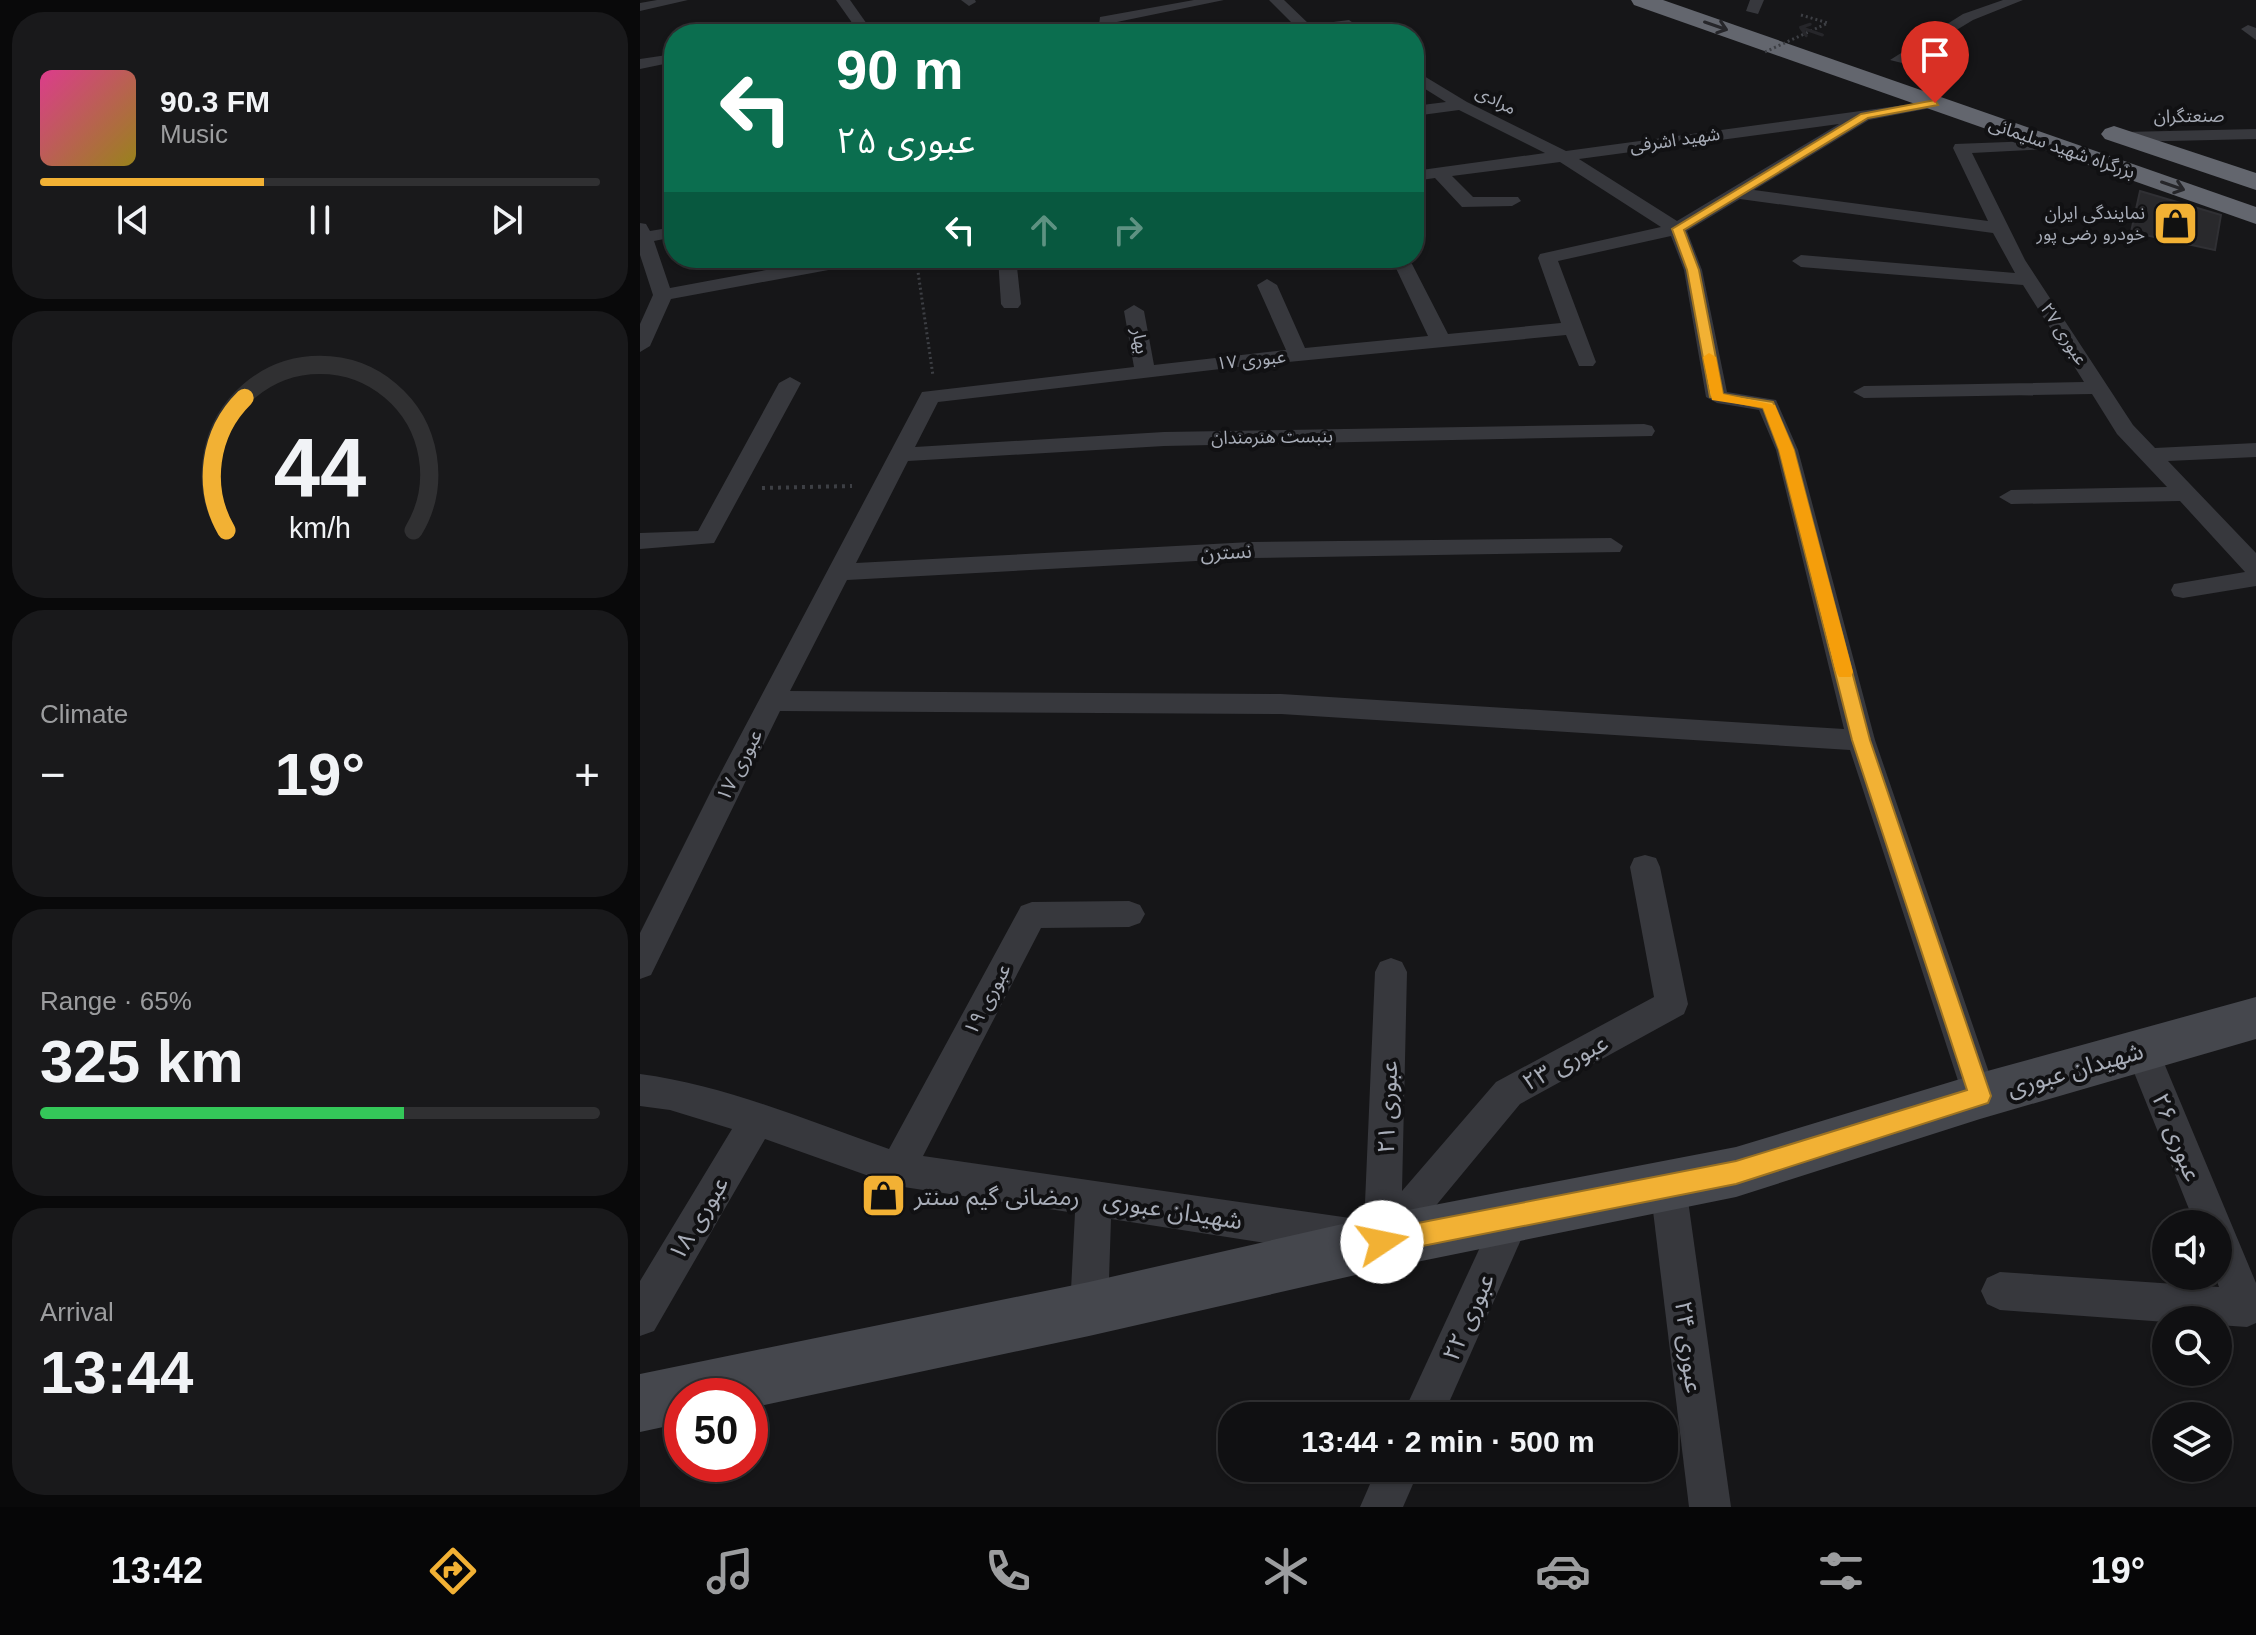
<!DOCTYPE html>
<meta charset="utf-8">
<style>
:root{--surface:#101012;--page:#19191b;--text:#f1f3f6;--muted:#9c9d9f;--line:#303032;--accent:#f2b134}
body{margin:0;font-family:Helvetica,"Noto Sans Arabic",sans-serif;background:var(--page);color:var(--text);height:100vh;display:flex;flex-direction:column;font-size:30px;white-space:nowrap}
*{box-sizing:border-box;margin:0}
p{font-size:26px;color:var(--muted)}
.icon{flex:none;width:44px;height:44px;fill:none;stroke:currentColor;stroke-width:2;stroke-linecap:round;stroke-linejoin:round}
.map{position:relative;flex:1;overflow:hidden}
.sheet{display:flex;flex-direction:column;gap:12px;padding:12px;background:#09090a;width:640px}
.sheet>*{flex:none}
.hud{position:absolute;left:24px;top:24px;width:760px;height:244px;border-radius:32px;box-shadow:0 2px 6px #0004,0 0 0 2px var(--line);background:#0b6e4f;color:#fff;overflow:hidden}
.fabs{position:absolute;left:1512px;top:1210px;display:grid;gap:16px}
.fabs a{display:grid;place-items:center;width:80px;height:80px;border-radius:50%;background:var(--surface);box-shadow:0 2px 6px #0004,0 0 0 2px var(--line);font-size:40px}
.speed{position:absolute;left:24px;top:1378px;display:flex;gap:16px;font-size:40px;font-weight:700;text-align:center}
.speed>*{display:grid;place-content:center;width:104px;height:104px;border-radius:50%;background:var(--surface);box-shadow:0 2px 6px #0004,0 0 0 2px var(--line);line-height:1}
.speed .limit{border:12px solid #d22;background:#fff;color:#111}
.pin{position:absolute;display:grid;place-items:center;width:68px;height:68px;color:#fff;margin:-82px -34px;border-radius:50% 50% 50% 0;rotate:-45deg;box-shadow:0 0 8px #0007}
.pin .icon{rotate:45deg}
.me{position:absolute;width:88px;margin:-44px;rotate:79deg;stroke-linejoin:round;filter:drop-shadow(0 0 6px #0008)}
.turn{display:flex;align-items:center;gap:28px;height:168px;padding:0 40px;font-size:36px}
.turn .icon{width:104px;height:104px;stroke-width:2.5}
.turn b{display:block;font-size:56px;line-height:68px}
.lanes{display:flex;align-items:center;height:76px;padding:0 40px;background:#0003;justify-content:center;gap:40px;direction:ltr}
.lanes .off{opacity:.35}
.big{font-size:60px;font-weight:700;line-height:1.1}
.sheet .tile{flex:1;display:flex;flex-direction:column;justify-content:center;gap:12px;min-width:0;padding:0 28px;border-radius:32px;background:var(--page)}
.sheet .dial{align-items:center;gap:0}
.dial svg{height:208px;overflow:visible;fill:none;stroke:var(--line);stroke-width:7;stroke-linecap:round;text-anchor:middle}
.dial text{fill:var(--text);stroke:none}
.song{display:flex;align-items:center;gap:24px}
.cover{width:96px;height:96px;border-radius:12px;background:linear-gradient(135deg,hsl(330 70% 55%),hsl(50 70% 35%))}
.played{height:8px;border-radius:4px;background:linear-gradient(90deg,var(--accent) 40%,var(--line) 40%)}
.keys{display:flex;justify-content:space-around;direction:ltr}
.heat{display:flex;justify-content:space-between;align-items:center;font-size:44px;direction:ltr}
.charge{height:12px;border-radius:6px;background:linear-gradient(90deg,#34c759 65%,var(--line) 0)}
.trip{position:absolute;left:578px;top:1402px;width:460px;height:80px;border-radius:32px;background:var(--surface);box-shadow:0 2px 6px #0004,0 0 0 2px var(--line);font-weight:700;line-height:80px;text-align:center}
.menu{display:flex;height:128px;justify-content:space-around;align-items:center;background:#060607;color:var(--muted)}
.menu .icon{width:56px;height:56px}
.menu .selected{color:var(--accent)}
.menu b{font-size:36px;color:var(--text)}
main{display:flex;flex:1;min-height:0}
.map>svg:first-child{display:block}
.building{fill:#29292c;stroke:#303034;stroke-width:2}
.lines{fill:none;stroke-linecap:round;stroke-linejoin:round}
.path-far1{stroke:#3d3f44;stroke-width:3;stroke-dasharray:2 3;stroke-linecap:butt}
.path{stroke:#3d3f44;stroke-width:4;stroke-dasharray:3 5;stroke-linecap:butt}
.street{fill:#37383d;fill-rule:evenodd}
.secondary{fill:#45474d;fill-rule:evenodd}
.highway{fill:#63666e;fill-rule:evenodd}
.path-bridge{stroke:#3d3f44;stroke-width:3;stroke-dasharray:2 3;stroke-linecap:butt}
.oneway{stroke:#26262a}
.route{fill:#f2b134;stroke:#9d7322;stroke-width:2}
.slow{fill:#f59e0b}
.labels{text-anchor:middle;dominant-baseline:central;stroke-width:8;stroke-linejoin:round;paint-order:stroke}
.far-street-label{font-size:18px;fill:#a8adb8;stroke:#111113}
.far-poi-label{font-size:18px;fill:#a8adb8;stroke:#111113;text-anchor:end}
.street-label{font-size:20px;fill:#a8adb8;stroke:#111113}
.near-street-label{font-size:24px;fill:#a8adb8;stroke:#111113}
.near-poi-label{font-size:24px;fill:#a8adb8;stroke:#111113;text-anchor:start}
</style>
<main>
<section class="sheet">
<div class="tile">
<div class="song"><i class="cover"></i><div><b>90.3 FM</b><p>Music</p></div></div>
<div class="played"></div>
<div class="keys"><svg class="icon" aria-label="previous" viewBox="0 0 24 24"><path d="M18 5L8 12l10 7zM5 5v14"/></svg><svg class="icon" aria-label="pause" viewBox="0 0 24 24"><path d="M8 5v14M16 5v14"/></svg><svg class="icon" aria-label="next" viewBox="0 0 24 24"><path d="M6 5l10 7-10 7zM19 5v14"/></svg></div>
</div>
<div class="tile dial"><svg viewBox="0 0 100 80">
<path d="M14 69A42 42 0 1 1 86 69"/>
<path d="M14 69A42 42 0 0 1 21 18" stroke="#f2b134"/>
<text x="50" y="56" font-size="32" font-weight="700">44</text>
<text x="50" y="72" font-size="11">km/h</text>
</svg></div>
<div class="tile"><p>Climate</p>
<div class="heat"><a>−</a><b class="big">19°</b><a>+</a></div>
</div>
<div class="tile"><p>Range · 65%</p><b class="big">325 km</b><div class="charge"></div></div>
<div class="tile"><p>Arrival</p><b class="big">13:44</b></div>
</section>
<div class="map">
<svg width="1616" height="1507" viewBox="0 0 1616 1507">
<rect width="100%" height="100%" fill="#161618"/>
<polygon class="building" points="1500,191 1581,215 1575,250 1491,232"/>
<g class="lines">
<g class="path-far1">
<polyline points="1161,15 1188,23"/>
<polyline points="276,258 293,376"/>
</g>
<polyline class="path" points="122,488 212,486"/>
<g class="street">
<polygon points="17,0 48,0 0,11 0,3"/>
<polygon points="196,0 210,0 234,34 220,34"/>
<polygon points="321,0 335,0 336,2 329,6"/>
<polygon points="554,0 584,0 472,23 472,34 458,34 460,17"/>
<polygon points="629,0 644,0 670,25 709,20 729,34 713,34 706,29 634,34 656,27"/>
<polygon points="1110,0 1124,0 1118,14 1106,11"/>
<polygon points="1363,0 1383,0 1333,20 1262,63 1250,60 1323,14"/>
<polygon points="188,24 193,25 193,31 149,34"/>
<polygon points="1608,25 1616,28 1616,40 1601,29"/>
<polygon points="34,54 34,62 0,69 0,59"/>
<path d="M774 70 827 102 926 151 1301 100V106L1229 120 1114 190 1348 221 1313 148 1315 144 1417 140V148L1411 149 1332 153 1385 260 1493 425 1515 448 1616 443V457L1528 461 1616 553V586L1543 598 1534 596 1531 590 1534 584 1605 572 1540 501 1371 504 1359 497 1371 490 1527 487 1477 434 1452 394 1224 398 1213 392 1224 386 1444 382 1383 285 1161 267 1152 261 1161 255 1375 273 1353 233 1100 199 1047 231 1062 270 1087 392 1136 400 1158 450 1235 740 1357 1096 1352 1107 1340 1112 1328 1107 1323 1096 1210 750 641 714 140 711 11 975 0 979V933L72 789 282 392 494 367 484 311 494 305 504 311 514 365 646 350 617 285 627 279 637 285 665 348 788 336 754 264 763 258 772 264 808 334 921 323 898 258 900 254 1021 227 920 162 812 176 833 197H878L881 201 872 206 822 207 795 178 774 181V171L905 153 819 110 774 116V106L806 102 774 82ZM1199 124 1037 221 939 159ZM1031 236 1044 270 1066 397 1077 403 1119 410 1136 450 1204 729 641 694 150 691 207 580 611 558 980 552 983 546 971 538 611 542 216 563 268 461 524 446 1012 436 1015 431 1012 426 1004 424 524 432 275 447 298 402 606 366 926 335 939 366H953L956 362 918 261Z"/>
<polygon points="1616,129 1616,139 1484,142 1476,137 1484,132"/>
<polygon points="0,223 6,224 10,231 34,227 34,237 14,241 30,288 191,258 230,258 221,264 31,299 10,346 0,352 0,324 13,295 0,255"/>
<polygon points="358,258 376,258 381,304 378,308 364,308 361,304"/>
<polygon points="150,377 161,383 74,543 0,549 0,533 58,531 139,383"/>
<path d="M1005 855 1016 858 1020 867 1048 1004 1044 1014 880 1104 755 1255 742 1261 729 1255 725 1246 710 1256 471 1219 468 1309 463 1323 449 1328 435 1323 430 1309 435 1213 257 1186 125 1139 14 1331 0 1336V1281L92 1129 30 1110 0 1106V1074C85 1085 168 1121 249 1149L381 906 392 902 489 901 500 905 505 914 500 923 489 927 401 928 283 1156 710 1218 724 1226 735 972 740 962 751 958 762 962 767 972 762 1191 856 1082 1014 997 990 867 994 858Z"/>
<polygon points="1502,1035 1514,1039 1616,1283 1616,1323 1607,1327 1578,1325 1578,1320 1526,1322 1360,1310 1347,1304 1341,1291 1347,1278 1360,1272 1579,1287 1575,1276 1578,1224 1555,1224 1485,1050 1490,1039"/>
<polygon points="1028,1168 1041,1174 1046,1186 1091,1507 1049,1507 1010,1186 1015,1174"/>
<polygon points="873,1199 886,1204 891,1217 803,1416 762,1416 860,1204"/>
<polygon points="737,1468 780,1468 763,1507 720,1507"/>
</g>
<polygon class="secondary" points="1616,997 1616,1039 1340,1119 1096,1197 742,1269 449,1336 110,1408 110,1396 42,1396 42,1423 0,1432 0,1374 449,1282 742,1215 1096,1147 1340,1073"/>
<g class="highway">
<polygon points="991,0 1023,0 1616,207 1616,224 994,5"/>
<polygon points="1474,126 1616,173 1616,190 1465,139 1461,134 1465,129"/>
</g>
<polyline class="path-bridge" points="1125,52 1188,23"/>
</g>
<defs><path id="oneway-shaft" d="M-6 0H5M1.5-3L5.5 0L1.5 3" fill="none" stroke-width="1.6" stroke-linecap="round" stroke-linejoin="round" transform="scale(2)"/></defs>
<g class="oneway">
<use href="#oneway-shaft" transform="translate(1076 26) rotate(19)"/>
<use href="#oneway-shaft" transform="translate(1171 31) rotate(-161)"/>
<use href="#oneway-shaft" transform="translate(1533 186) rotate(19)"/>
</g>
<polygon class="route" points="1295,100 1298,105 1228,118 1044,230 1059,270 1083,394 1133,402 1154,450 1230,740 1351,1096 1348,1103 1096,1184 742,1254 734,1251 730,1242 734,1234 742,1230 1096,1161 1327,1090 1212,740 1139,450 1123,408 1070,397 1047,270 1032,229 1221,114"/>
<polygon class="slow" points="1069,353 1076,357 1083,394 1135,405 1154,450 1213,672 1211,677 1199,677 1196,672 1139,450 1123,408 1072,400 1063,357"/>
<defs>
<symbol id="shop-square" viewBox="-11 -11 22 22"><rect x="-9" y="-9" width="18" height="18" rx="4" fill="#f2b134" stroke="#111113"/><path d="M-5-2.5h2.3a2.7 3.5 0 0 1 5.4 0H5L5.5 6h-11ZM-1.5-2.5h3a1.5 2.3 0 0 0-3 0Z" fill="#111"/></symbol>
</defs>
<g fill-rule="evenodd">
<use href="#shop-square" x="1510" y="198" width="51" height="51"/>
<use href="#shop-square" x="218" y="1170" width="51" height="51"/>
</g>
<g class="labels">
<g class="far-street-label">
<text transform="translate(856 100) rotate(27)">مرادی</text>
<text transform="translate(1549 116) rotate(-1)">صنعتگران</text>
<text transform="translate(1035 140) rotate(-8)">شهید اشرفی</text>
<text transform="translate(1422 148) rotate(19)">بزرگراه شهید سلیمانی</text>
<text transform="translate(1424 334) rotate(57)">عبوری ۲۷</text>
<text transform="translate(500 341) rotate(80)">بهار</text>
<text transform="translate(611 360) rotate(-6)">عبوری ۱۷</text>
<text transform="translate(632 437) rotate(-1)">بنبست هنرمندان</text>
</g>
<g class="far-poi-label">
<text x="1505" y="213">نمایندگی ایران<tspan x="1505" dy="21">خودرو رضی پور</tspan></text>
</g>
<g class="street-label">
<text transform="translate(586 552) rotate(-3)">نسترن</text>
<text transform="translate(99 765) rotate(-63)">عبوری ۱۷</text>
<text transform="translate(347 999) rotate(-62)">عبوری ۱۹</text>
</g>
<g class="near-street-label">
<text transform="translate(925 1062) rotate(-28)">عبوری ۲۳</text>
<text transform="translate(1435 1069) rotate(-16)">شهیدان عبوری</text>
<text transform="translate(747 1107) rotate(-88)">عبوری ۲۱</text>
<text transform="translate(1537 1137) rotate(68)">عبوری ۲۶</text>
<text transform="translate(533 1210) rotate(9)">شهیدان عبوری</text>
<text transform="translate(58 1218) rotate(-59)">عبوری ۱۸</text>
<text transform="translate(828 1317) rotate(-66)">عبوری ۲۲</text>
<text transform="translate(1049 1347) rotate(83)">عبوری ۲۴</text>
</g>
<g class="near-poi-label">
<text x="274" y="1196">رمضانی گیم سنتر</text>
</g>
</g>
</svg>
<div class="fabs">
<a><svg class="icon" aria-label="sound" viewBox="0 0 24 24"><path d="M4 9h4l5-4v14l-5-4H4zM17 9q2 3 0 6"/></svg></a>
<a><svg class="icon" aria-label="search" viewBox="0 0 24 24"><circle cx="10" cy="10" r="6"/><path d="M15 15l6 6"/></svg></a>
<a><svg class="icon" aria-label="layers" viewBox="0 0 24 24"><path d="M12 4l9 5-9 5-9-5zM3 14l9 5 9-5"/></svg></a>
</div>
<div class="speed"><div class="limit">50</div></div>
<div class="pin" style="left:1295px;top:103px;background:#d93025"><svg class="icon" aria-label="arrive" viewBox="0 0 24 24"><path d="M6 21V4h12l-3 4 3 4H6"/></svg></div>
<svg class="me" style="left:742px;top:1242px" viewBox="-20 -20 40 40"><circle r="19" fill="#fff"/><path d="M0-13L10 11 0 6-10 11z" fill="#f2b134"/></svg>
<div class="trip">13:44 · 2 min · 500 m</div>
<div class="hud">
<div class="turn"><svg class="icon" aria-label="left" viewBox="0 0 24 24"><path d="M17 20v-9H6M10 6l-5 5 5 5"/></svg><div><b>90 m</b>عبوری ۲۵</div></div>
<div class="lanes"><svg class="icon" aria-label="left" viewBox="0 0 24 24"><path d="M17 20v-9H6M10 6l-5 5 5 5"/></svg><svg class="icon off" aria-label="ahead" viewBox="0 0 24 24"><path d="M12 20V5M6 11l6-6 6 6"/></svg><svg class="icon off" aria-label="right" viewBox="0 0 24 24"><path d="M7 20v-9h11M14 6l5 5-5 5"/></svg></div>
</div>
</div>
</main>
<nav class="menu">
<b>13:42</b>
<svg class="icon selected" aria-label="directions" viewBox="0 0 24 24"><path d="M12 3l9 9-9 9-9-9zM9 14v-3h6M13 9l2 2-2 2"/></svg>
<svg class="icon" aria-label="music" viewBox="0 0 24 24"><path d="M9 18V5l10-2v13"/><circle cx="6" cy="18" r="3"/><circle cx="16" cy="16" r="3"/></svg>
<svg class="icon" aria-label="phone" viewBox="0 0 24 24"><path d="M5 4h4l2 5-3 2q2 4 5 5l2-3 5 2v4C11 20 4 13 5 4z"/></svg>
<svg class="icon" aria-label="climate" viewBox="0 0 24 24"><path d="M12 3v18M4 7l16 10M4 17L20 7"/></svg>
<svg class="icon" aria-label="car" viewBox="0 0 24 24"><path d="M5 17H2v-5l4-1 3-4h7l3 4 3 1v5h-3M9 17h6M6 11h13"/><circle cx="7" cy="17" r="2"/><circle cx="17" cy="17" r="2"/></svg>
<svg class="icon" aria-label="filters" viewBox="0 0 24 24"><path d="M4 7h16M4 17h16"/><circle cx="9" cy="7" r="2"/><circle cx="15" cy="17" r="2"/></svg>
<b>19°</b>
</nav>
